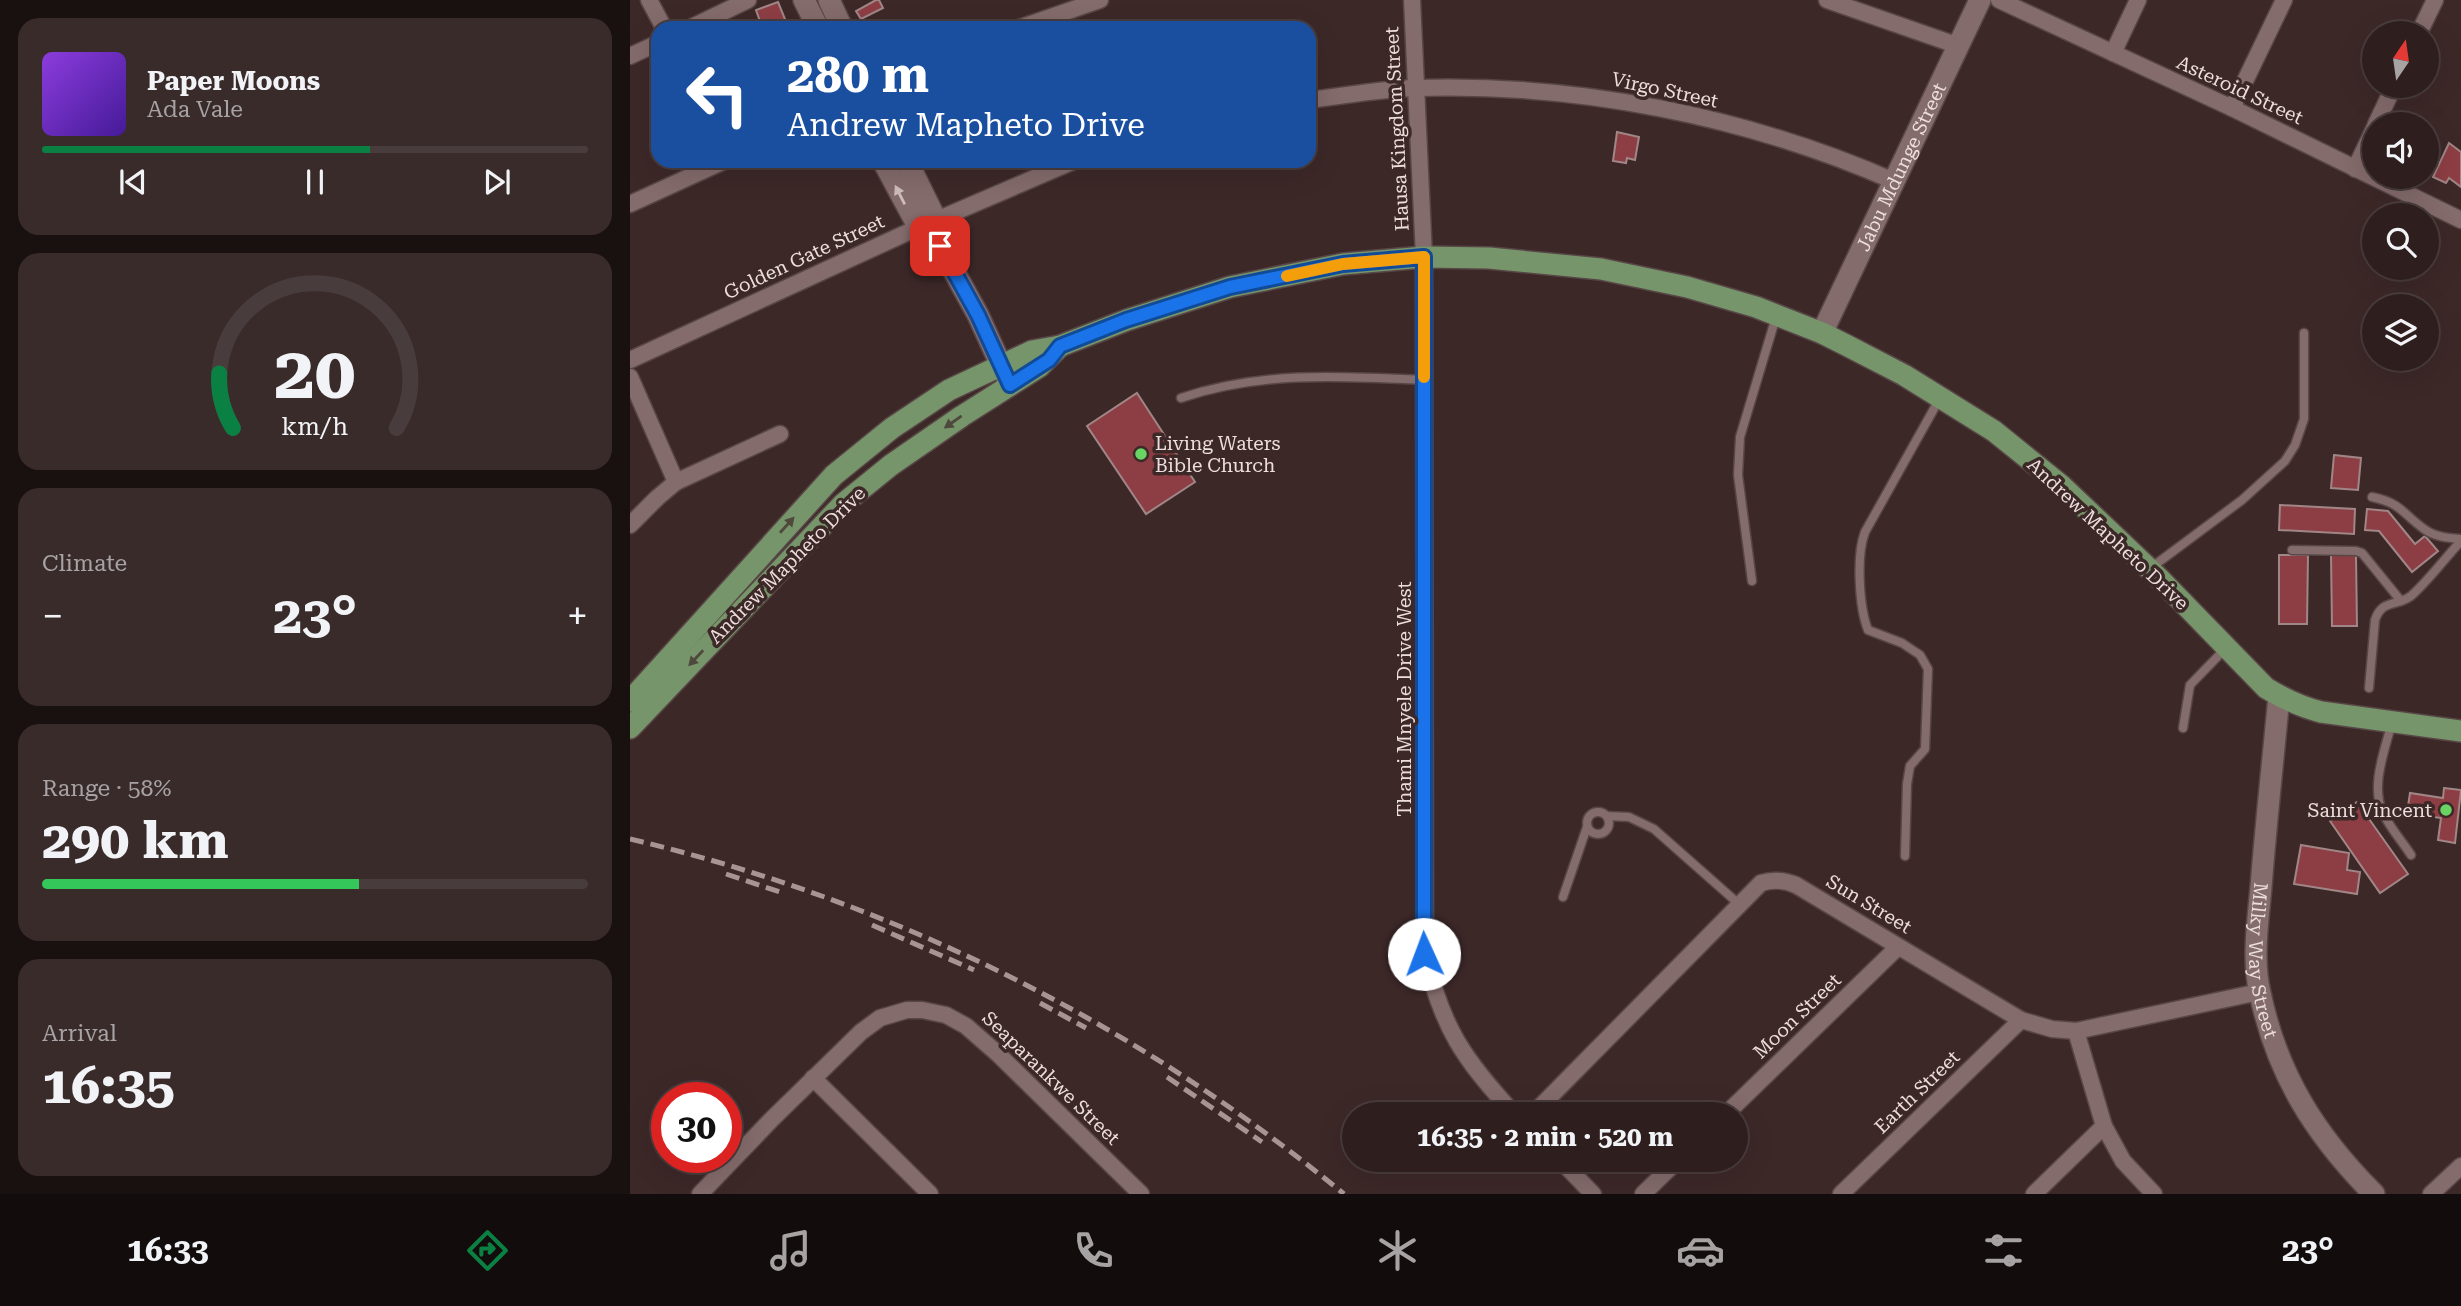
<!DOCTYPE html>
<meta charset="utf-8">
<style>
:root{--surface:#2e1e1e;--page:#3a2b2b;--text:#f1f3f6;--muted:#a7a2a4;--line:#493c3c;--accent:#0b8043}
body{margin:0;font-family:"Roboto Serif",serif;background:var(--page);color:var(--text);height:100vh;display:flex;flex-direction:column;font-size:26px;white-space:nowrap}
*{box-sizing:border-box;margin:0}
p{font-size:23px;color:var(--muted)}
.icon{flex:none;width:38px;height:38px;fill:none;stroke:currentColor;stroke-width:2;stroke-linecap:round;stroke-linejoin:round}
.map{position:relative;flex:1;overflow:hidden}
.side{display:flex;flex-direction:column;gap:18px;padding:18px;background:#191010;width:630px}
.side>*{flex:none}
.guide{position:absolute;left:21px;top:21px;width:665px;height:147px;border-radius:21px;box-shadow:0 7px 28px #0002,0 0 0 2px var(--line);background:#1a4fa0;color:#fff;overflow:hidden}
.needle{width:46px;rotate:13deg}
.tools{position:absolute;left:1732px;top:21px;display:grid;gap:14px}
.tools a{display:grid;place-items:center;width:77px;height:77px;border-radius:50%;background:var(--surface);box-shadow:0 7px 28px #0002,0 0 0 2px var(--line);font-size:35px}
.speed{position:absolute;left:21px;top:1082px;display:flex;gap:14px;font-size:35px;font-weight:700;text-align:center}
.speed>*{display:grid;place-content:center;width:91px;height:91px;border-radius:50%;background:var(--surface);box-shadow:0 7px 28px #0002,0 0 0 2px var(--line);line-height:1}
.speed .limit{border:10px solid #d22;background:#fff;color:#111}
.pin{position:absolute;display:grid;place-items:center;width:60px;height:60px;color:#fff;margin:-30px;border-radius:14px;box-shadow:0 4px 10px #0006}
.me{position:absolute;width:77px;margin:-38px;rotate:358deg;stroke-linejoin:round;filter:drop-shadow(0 0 5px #0008)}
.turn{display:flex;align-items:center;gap:24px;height:147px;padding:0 21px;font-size:32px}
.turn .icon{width:91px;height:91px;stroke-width:2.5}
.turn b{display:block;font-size:49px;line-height:60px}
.big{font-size:52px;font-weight:700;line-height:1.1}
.side .tile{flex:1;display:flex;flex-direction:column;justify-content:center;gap:10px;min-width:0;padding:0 24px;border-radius:21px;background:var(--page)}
.side .dial{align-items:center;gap:0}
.dial svg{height:182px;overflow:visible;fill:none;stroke:var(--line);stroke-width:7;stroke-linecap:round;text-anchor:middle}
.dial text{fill:var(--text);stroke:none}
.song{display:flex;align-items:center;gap:21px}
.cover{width:84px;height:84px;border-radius:10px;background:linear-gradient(135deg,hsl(270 70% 55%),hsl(260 70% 35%))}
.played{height:7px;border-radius:4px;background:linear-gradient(90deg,var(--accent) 60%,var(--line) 60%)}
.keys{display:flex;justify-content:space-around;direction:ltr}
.heat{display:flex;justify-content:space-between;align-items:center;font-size:38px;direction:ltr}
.charge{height:10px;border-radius:5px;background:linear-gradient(90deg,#34c759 58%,var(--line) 0)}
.trip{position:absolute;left:712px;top:1102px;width:406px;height:70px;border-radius:35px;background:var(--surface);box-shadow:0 7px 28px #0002,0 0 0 2px var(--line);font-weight:700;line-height:70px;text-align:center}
.tabs{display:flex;height:112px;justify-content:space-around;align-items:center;background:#120c0c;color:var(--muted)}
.tabs .icon{width:49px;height:49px}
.tabs .current{color:var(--accent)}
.tabs b{font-size:32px;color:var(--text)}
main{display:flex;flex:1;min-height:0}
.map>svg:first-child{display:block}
.building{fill:#8d3e44;stroke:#a08686;stroke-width:2}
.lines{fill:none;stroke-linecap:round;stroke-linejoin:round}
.lane-casing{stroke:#584646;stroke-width:11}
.street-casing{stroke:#584646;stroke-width:19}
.secondary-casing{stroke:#584646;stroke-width:24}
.primary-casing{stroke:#584646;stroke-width:24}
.lane{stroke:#846b6c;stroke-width:8}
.street{stroke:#846b6c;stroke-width:16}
.secondary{stroke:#846b6c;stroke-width:21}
.primary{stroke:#76956a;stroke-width:21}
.rail{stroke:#a79595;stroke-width:5;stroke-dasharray:14 7;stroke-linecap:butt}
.oneway{fill:#cebcbc}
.oneway2{fill:#4e493c}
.route-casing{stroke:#114b97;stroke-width:18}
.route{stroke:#1a73e8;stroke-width:12}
.slow{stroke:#f59e0b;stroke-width:12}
.poi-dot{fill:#69d464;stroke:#3d2828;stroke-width:2.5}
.labels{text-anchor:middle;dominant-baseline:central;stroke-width:7;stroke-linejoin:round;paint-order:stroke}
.street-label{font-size:19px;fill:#eddede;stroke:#3d2828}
.poi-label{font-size:19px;fill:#eddede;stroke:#3d2828;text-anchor:start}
</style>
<main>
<section class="side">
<div class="tile">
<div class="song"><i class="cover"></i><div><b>Paper Moons</b><p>Ada Vale</p></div></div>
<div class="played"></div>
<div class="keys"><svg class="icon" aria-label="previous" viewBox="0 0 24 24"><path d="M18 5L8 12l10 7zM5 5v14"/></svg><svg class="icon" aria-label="pause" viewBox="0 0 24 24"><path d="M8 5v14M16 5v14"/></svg><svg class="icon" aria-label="next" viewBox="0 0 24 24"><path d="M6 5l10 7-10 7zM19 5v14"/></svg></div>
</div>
<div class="tile dial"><svg viewBox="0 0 100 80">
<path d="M14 69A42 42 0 1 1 86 69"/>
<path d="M14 69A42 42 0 0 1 8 45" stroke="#0b8043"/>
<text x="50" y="56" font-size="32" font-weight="700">20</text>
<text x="50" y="72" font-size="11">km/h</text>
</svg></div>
<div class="tile"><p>Climate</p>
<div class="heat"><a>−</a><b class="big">23°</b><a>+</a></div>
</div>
<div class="tile"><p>Range · 58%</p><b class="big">290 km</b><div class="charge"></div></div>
<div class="tile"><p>Arrival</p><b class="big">16:35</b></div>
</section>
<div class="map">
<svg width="1831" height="1194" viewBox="0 0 1831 1194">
<rect width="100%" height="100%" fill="#3d2828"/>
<g class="building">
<polygon points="246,0 249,0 253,8 231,19 226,11"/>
<polygon points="148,2 157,24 146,28 142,28 140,23 132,27 126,10"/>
<polygon points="987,132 1009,137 1005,160 997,158 996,163 983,161"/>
<polygon points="1819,143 1831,152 1831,187 1819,178 1816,183 1803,177"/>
<polygon points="507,393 565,482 516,514 457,426"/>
<polygon points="1704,455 1731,458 1728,490 1701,488"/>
<polygon points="1650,505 1725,509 1724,534 1649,530"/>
<polygon points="1737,509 1758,511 1785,544 1795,536 1808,551 1782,572 1749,531 1735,530"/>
<polygon points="1649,555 1678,555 1677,624 1649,624"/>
<polygon points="1701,555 1726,555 1727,626 1702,626"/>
<polygon points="1814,788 1831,790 1825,843 1808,840 1811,818 1777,813 1780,793 1813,798"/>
<polygon points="1727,802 1778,874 1750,893 1700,821"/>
<polygon points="1671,845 1719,853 1717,870 1730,872 1727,894 1664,884"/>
</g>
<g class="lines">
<defs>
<g id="lane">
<path d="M551 398C631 371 711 376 794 380"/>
<path d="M1742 497C1771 503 1772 513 1794 529 1805 537 1818 538 1831 539"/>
<polyline points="1662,550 1726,551 1732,553 1771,601"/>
<polyline points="1522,567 1612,500 1655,461 1665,445 1674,419 1674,333"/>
<polyline points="1122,581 1108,475 1110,437 1146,317"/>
<path d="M1739 688 1745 620C1752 599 1766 607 1781 596 1799 580 1815 558 1831 541"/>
<path d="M1762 722C1755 750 1740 786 1753 813 1760 828 1772 841 1781 855"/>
<polyline points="1553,728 1560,685 1596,648"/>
<circle cx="968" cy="823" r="11"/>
<polyline points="977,816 999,817 1024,829 1110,905"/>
<path d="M1275 856 1277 784 1280 766 1295 749 1298 669 1290 655 1272 643 1238 630C1229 607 1226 555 1235 532L1310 398"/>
<polyline points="933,897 957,827"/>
</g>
<g id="street">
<polyline points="19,0 34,28"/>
<path d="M782 0 794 257 795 954C812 1029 834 1059 885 1115"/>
<polyline points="1197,0 1329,46"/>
<polyline points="1369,0 1602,108 1831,220"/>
<polyline points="60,28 118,0"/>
<polyline points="389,28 470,0"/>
<polyline points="1789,33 1805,0"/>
<polyline points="1483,53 1508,0"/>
<polyline points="0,56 28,43"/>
<path d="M679 100C714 96 749 89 785 88 948 83 1116 116 1266 182"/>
<polyline points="1602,108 1654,0"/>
<polyline points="1746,124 1764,86"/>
<polyline points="1725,169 1745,127"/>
<polyline points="0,204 94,161"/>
<polyline points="0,360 274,234 444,161"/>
<polyline points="0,377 46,482"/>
<polyline points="0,525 27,498 46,482 150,434"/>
<polyline points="1446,1031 1474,1126 1493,1161 1524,1194"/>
<polyline points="183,1078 300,1194"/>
<path d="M902 1115 1131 883C1144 879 1154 880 1166 885L1391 1020 1422 1029 1446 1031 1629 992"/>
<polyline points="1095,1115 1268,947"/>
<polyline points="930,1160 963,1194"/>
<polyline points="70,1194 142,1119 231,1032 250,1018 277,1010 292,1010 316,1015 336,1026 368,1054 511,1194"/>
<polyline points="1013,1194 1048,1160"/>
<polyline points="1211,1194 1391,1020"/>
<polyline points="1404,1194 1474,1126"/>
<polyline points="1801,1194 1831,1166"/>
</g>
<g id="secondary">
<polyline points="174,0 188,28"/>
<polyline points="199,0 212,28"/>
<polyline points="253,161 289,228 310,246 348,315 380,385"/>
<polyline points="277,161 306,220 310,246"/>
<path id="s1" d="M1192 333 1350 0"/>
<path id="s2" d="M1649 696C1643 760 1636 823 1631 887 1628 921 1622 960 1630 993 1647 1075 1686 1136 1744 1194"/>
</g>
<g id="primary">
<path d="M0 701 204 475 262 428 319 390 402 351 430 346 497 320 600 287 713 264 794 257 859 258 971 269 1057 287 1126 307 1192 333 1216 345 1274 375 1364 431 1432 486 1530 579 1636 688C1654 699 1671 707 1691 712L1831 731"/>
<polyline points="0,728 213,504 261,465 332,416 409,367 430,346"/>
</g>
</defs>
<use href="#lane" class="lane-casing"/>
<use href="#street" class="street-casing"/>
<use href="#secondary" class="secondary-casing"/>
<use href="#primary" class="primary-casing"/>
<use href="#lane" class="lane"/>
<use href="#street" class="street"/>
<use href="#secondary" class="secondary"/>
<use href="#primary" class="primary"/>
<g class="rail">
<path d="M0 839C263 901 506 1023 714 1194"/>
<polyline points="96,874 153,893"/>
<polyline points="242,925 344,970"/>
<polyline points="410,1003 456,1028"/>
<polyline points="537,1077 632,1142"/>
</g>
</g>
<defs><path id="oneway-solid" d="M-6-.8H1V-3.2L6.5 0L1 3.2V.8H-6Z" transform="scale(1.75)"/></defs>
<use class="oneway" href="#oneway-solid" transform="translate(270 195) rotate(-117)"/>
<g class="oneway2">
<use href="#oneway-solid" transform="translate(323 422) rotate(145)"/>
<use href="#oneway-solid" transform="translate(157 525) rotate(-48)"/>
<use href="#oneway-solid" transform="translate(66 658) rotate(133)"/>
</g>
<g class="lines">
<defs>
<polyline id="route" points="310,246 348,315 380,385 419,360 430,346 496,320 600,287 713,264 794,257 794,954"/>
</defs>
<use href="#route" class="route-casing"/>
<use href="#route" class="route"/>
<polyline class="slow" points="657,276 713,264 794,257 794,377"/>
</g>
<g class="poi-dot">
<circle cx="511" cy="454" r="7"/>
<circle cx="1816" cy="810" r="7"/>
</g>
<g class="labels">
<g class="street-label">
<text transform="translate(1035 90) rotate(12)">Virgo Street</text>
<text transform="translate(1610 90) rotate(25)">Asteroid Street</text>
<text transform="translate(767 129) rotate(-93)">Hausa Kingdom Street</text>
<text stroke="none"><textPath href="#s1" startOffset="184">Jabu Mdunge Street</textPath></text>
<text transform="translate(174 257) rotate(-25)">Golden Gate Street</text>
<text transform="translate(1478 534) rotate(43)">Andrew Mapheto Drive</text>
<text transform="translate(157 565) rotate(-45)">Andrew Mapheto Drive</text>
<text transform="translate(774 699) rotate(-90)">Thami Mnyele Drive West</text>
<text transform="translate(1239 904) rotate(31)">Sun Street</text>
<text stroke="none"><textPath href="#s2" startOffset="266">Milky Way Street</textPath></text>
<text transform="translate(1167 1016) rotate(-44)">Moon Street</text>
<text transform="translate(421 1078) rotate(44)">Seaparankwe Street</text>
<text transform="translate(1287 1092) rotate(-44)">Earth Street</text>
</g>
<g class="poi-label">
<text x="525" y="443">Living Waters<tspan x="525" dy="22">Bible Church</tspan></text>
<text x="1802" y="810" text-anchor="end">Saint Vincent</text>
</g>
</g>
</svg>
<div class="tools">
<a><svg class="needle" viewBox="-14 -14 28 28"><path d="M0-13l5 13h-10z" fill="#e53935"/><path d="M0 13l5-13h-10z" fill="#a7a2a4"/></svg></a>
<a><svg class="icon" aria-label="sound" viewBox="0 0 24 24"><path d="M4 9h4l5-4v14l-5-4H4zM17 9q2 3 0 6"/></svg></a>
<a><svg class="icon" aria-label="search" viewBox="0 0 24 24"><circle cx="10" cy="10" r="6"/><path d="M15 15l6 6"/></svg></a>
<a><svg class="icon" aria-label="layers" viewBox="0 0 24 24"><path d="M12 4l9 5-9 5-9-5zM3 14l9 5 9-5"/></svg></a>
</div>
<div class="speed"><div class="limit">30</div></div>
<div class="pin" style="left:310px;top:246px;background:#d93025"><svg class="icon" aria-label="arrive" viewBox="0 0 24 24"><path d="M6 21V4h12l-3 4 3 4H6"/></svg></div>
<svg class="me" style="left:794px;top:954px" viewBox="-20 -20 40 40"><circle r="19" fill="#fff"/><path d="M0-13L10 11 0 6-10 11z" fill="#1a73e8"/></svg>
<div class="trip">16:35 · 2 min · 520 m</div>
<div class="guide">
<div class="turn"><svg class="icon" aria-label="left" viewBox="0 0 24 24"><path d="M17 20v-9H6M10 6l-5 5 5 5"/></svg><div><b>280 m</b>Andrew Mapheto Drive</div></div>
</div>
</div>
</main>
<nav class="tabs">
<b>16:33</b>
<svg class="icon current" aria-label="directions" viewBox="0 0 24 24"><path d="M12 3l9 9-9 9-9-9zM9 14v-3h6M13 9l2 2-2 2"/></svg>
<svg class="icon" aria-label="music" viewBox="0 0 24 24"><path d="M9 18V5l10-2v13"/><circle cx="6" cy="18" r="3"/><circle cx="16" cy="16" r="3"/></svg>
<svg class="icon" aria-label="phone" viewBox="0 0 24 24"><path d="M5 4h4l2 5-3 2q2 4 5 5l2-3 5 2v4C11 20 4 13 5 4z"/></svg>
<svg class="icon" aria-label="climate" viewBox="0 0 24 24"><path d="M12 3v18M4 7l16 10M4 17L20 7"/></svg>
<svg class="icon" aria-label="car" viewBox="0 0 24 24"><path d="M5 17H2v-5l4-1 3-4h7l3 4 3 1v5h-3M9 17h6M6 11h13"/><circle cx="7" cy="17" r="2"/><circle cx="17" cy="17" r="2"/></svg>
<svg class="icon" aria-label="filters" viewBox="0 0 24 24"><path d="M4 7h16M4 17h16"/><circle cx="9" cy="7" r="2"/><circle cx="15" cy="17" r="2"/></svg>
<b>23°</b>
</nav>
